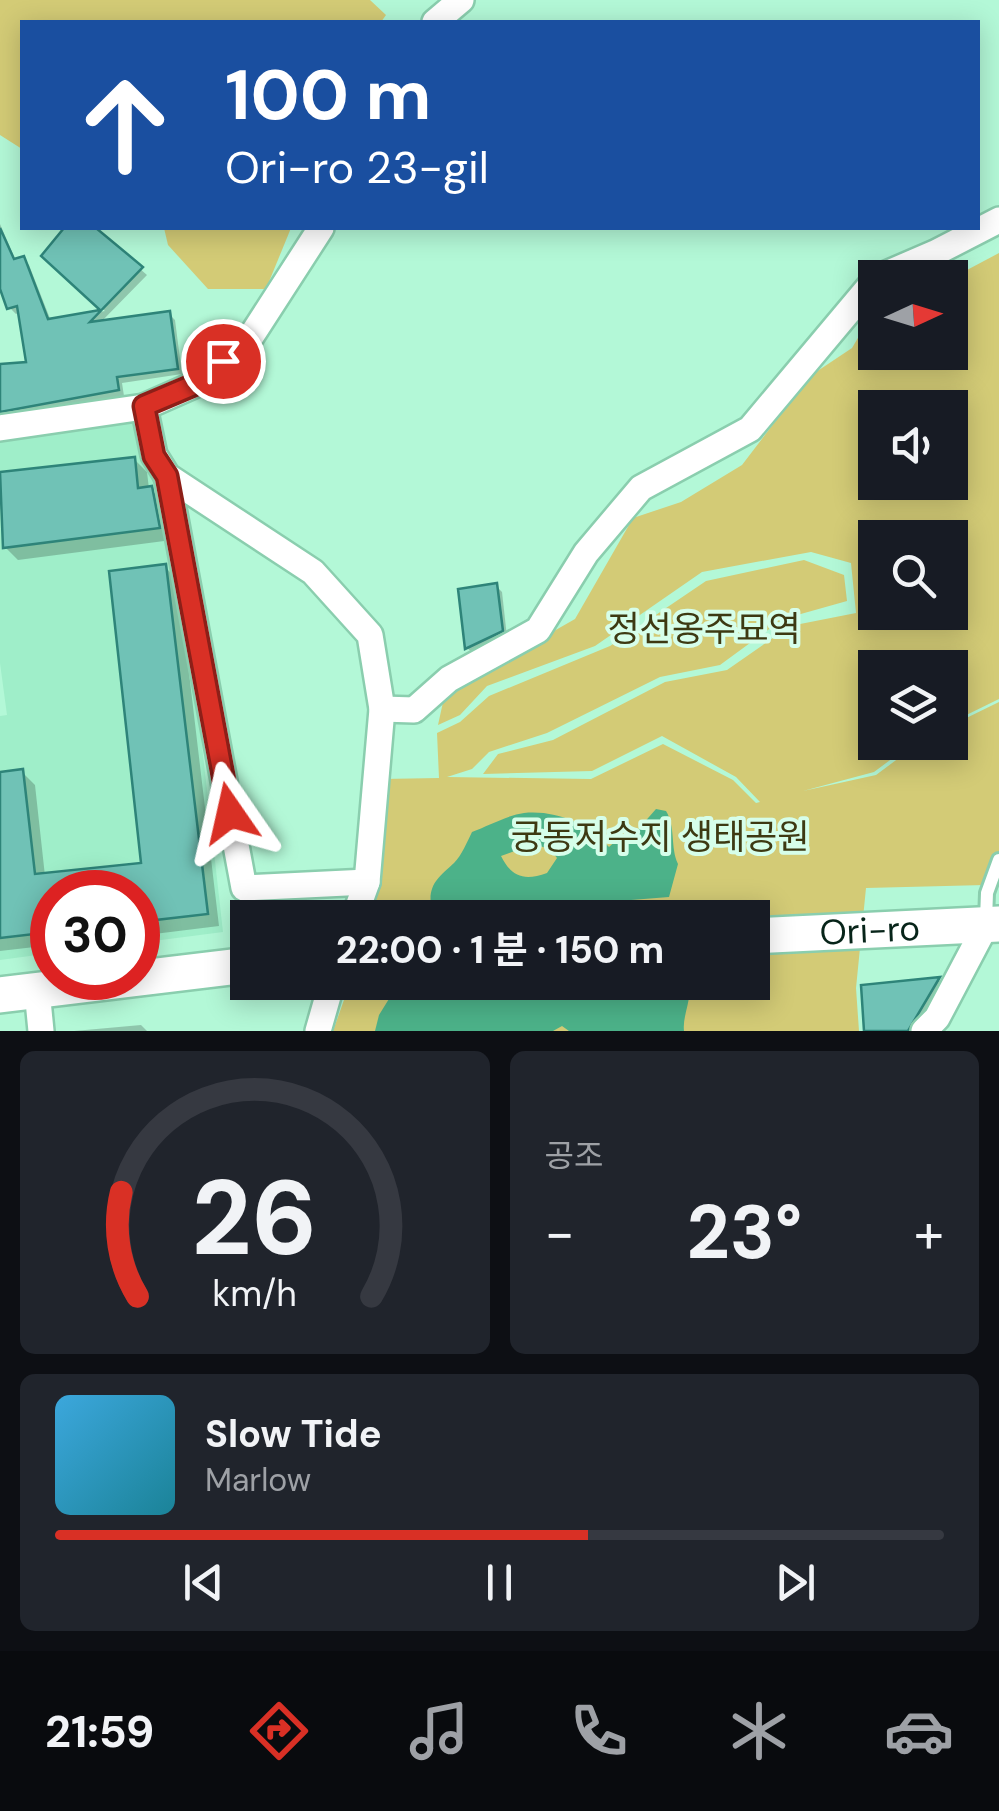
<!DOCTYPE html>
<html lang="ko">
<meta charset="utf-8">
<style>
:root{--surface:#171b24;--page:#20242c;--text:#f1f3f6;--muted:#9ea1a6;--line:#363941;--accent:#d93025}
body{margin:0;font-family:"DM Sans","Noto Sans KR",sans-serif;background:var(--page);color:var(--text);height:100vh;display:flex;flex-direction:column;font-size:38px;white-space:nowrap}
*{box-sizing:border-box;margin:0}
p{font-size:32px;color:var(--muted)}
.icon{flex:none;width:55px;height:55px;fill:none;stroke:currentColor;stroke-width:2;stroke-linecap:round;stroke-linejoin:round}
.map{position:relative;height:1031px;overflow:hidden}
.sheet{display:flex;flex-direction:column;gap:20px;padding:20px;background:#0d0f14;flex:1}
.sheet>*{flex:none}
.hud{position:absolute;left:20px;top:20px;width:960px;height:210px;border-radius:0px;box-shadow:0 5px 25px #0003;background:#1a4fa0;color:#fff;overflow:hidden}
.needle{width:65px;rotate:86deg}
.buttons{position:absolute;left:858px;top:260px;display:grid;gap:20px}
.buttons a{display:grid;place-items:center;width:110px;height:110px;border-radius:0px;background:var(--surface);box-shadow:0 5px 25px #0003;font-size:50px}
.speed{position:absolute;left:30px;top:870px;display:flex;gap:20px;font-size:50px;font-weight:700;text-align:center}
.speed>*{display:grid;place-content:center;width:130px;height:130px;border-radius:50%;background:var(--surface);box-shadow:0 5px 25px #0003;line-height:1}
.speed .limit{border:15px solid #d22;background:#fff;color:#111}
.pin{position:absolute;display:grid;place-items:center;width:85px;height:85px;color:#fff;margin:-42px;border:5px solid #fff;border-radius:50%;box-shadow:0 2px 10px #0007}
.me{position:absolute;width:110px;margin:-55px;rotate:349deg;stroke-linejoin:round;filter:drop-shadow(0 0 8px #0008)}
.turn{display:flex;align-items:center;gap:35px;height:210px;padding:0 40px;font-size:45px}
.turn .icon{width:130px;height:130px;stroke-width:2.5}
.turn b{display:block;font-size:70px;line-height:85px}
.big{font-size:75px;font-weight:700;line-height:1.1}
.sheet .widget{flex:1;display:flex;flex-direction:column;justify-content:center;gap:15px;min-width:0;padding:0 35px;border-radius:15px;background:var(--page)}
.sheet .dial{align-items:center;gap:0}
.dial svg{height:260px;overflow:visible;fill:none;stroke:var(--line);stroke-width:7;stroke-linecap:round;text-anchor:middle}
.dial text{fill:var(--text);stroke:none}
.song{display:flex;align-items:center;gap:30px}
.cover{width:120px;height:120px;border-radius:15px;background:linear-gradient(135deg,hsl(200 70% 55%),hsl(190 70% 35%))}
.played{height:10px;border-radius:5px;background:linear-gradient(90deg,var(--accent) 60%,var(--line) 60%)}
.keys{display:flex;justify-content:space-around;direction:ltr}
.heat{display:flex;justify-content:space-between;align-items:center;font-size:55px;direction:ltr}
.sheet .tiles{flex:1;display:grid;gap:20px;grid-template-columns:1fr 1fr}
.widget:last-child{grid-column:span 2}
.trip{position:absolute;left:230px;top:900px;width:540px;height:100px;border-radius:0px;background:var(--surface);box-shadow:0 5px 25px #0003;font-weight:700;line-height:100px;text-align:center}
.tabs{display:flex;height:160px;justify-content:space-around;align-items:center;background:#090b0e;color:var(--muted)}
.tabs .icon{width:70px;height:70px}
.tabs .active{color:var(--accent)}
.tabs b{font-size:45px;color:var(--text)}
.map>svg:first-child{display:block}
.built{fill:#9feec9}
.green{fill:#d3cb76;fill-rule:evenodd}
.water{fill:#4cb289;fill-rule:evenodd}
.shadow{fill:#0003}
.building{fill:#70c2b6;stroke:#2e8479;stroke-width:2.5}
.lines{fill:none;stroke-linecap:round;stroke-linejoin:round}
.lane-casing{stroke:#8aceae;stroke-width:18}
.street-casing{stroke:#8aceae;stroke-width:30}
.secondary-casing{stroke:#8aceae;stroke-width:40}
.lane{stroke:#fff;stroke-width:12}
.street{stroke:#fff;stroke-width:25}
.secondary{stroke:#fff;stroke-width:35}
.route-casing{stroke:#8d1f18;stroke-width:25}
.route{stroke:#d93025;stroke-width:18}
.labels{text-anchor:middle;dominant-baseline:central;stroke-width:8;stroke-linejoin:round;paint-order:stroke}
.park-label{font-size:35px;fill:#3d3912;stroke:#d6feea}
.street-label{font-size:35px;fill:#072419;stroke:#d6feea}
</style>
<div class="map">
<svg width="999" height="1031" viewBox="0 0 999 1031">
<rect width="100%" height="100%" fill="#b3f8d7"/>
<polygon class="built" points="144,407 180,551 223,932 138,943 138,892 52,892 52,953 0,960 0,716 7,715 0,663 0,428"/>
<g class="green">
<polygon points="0,0 370,0 386,15 381,22 22,22 22,149 0,135"/>
<polygon points="164,228 291,228 266,289 208,289 168,245"/>
<path d="M999 253V699L950 723V668H875V742L913 743 874 772 803 791 876 775 919 743 950 742V726L999 702V852L985 885 866 888 856 988 859 1031H333L350 983 752 982V918L368 917 380 876 382 779 439 778 437 733 460 722 489 696 610 646 706 581 804 560 844 575 847 601 783 619 720 665 660 677 547 733 489 752 472 769 447 777 591 779 663 744 733 780 756 803 760 802 736 777 662 736 592 771 483 774 498 754 553 740 665 682 727 670 790 626 856 613 851 563 811 552 702 572 595 646 487 686 460 715 438 725 445 693 575 619 633 518 681 502 742 465 810 376 852 348 875 309V352H950V279ZM875 408H950V482H875ZM875 538H950V612H875Z"/>
</g>
<g class="water">
<path d="M656 809 666 811C676 827 670 847 678 864L669 897 442 915 431 906C428 884 439 877 454 863 462 855 467 842 472 832 488 826 508 815 524 813 557 810 587 824 609 847L618 839 634 834ZM533 844 550 849 557 858 547 873C525 881 512 878 501 856Z"/>
<path d="M508 983 687 982C694 998 682 1014 684 1031H569L562 1026 553 1031H375L379 1015 392 994Z"/>
</g>
<g class="shadow">
<polygon points="0,224 16,261 23,259 29,265 51,321 105,311 44,256 67,228 93,228 147,275 100,323 169,314 175,320 182,374 122,383 124,396 0,420 0,366 29,365 21,312 16,314 10,308 0,282"/>
<polygon points="134,459 147,472 149,489 165,502 172,540 18,560 5,547 0,474"/>
<polygon points="165,567 178,580 219,926 138,936 138,892 52,892 52,945 0,951 0,774 22,772 35,785 45,876 144,865"/>
<polygon points="496,586 502,592 507,637 473,653 467,648"/>
<polygon points="939,980 948,989 922,1031 867,1031 864,987"/>
<polygon points="141,1025 147,1031 74,1031"/>
</g>
<g class="building">
<polygon points="0,228 14,259 24,256 48,319 100,310 41,256 64,228 96,228 143,267 90,322 170,311 178,369 117,377 119,390 0,412 0,364 26,362 17,306 7,309 0,289"/>
<polygon points="135,457 138,488 152,486 160,528 3,548 0,472"/>
<polygon points="166,564 208,914 138,922 138,892 52,892 52,932 0,938 0,772 23,769 35,874 141,863 109,571"/>
<polygon points="497,583 503,631 465,649 458,589"/>
<polygon points="940,977 908,1031 864,1031 861,985"/>
</g>
<g class="lines">
<defs>
<polyline id="lane" points="986,920 987,893 999,860"/>
<g id="street">
<polyline points="435,22 461,0"/>
<polyline points="877,278 935,253 999,220"/>
<polyline points="144,407 154,455 167,476 313,572 370,635 382,709 367,882 354,918"/>
<polyline points="0,428 144,407 196,384 250,338 321,228"/>
<polyline points="167,476 244,888 367,882"/>
<polyline points="382,709 414,710 449,679 538,630 586,553 641,488 750,429 875,280"/>
<polyline points="37,990 41,1031"/>
<polyline points="318,1031 332,982"/>
<polyline points="924,1031 937,1018 986,925"/>
</g>
<g id="secondary">
<path id="s1" d="M752 936 999 924"/>
<polyline points="0,995 248,965"/>
</g>
</defs>
<use href="#lane" class="lane-casing"/>
<use href="#street" class="street-casing"/>
<use href="#secondary" class="secondary-casing"/>
<use href="#lane" class="lane"/>
<use href="#street" class="street"/>
<use href="#secondary" class="secondary"/>
</g>
<g class="lines">
<defs>
<polyline id="route" points="223,361 196,384 144,406 154,456 167,476 230,813"/>
</defs>
<use href="#route" class="route-casing"/>
<use href="#route" class="route"/>
</g>
<g class="labels">
<g class="park-label">
<text x="704" y="629">정선옹주묘역</text>
<text x="660" y="837">궁동저수지 생태공원</text>
</g>
<g class="street-label">
<text stroke="none"><textPath href="#s1" startOffset="118">Ori-ro</textPath></text>
</g>
</g>
</svg>
<div class="buttons">
<a><svg class="needle" viewBox="-14 -14 28 28"><path d="M0-13l5 13h-10z" fill="#e53935"/><path d="M0 13l5-13h-10z" fill="#9ea1a6"/></svg></a>
<a><svg class="icon" aria-label="sound" viewBox="0 0 24 24"><path d="M4 9h4l5-4v14l-5-4H4zM17 9q2 3 0 6"/></svg></a>
<a><svg class="icon" aria-label="search" viewBox="0 0 24 24"><circle cx="10" cy="10" r="6"/><path d="M15 15l6 6"/></svg></a>
<a><svg class="icon" aria-label="layers" viewBox="0 0 24 24"><path d="M12 4l9 5-9 5-9-5zM3 14l9 5 9-5"/></svg></a>
</div>
<div class="speed"><div class="limit">30</div></div>
<div class="pin" style="left:223px;top:361px;background:#d93025"><svg class="icon" aria-label="arrive" viewBox="0 0 24 24"><path d="M6 21V4h12l-3 4 3 4H6"/></svg></div>
<svg class="me" style="left:230px;top:813px" viewBox="-20 -20 40 40"><path d="M0-17L14 15 0 8-14 15z" fill="#d93025" stroke="#fff" stroke-width="4"/></svg>
<div class="trip">22:00 · 1 분 · 150 m</div>
<div class="hud">
<div class="turn"><svg class="icon" aria-label="ahead" viewBox="0 0 24 24"><path d="M12 20V5M6 11l6-6 6 6"/></svg><div><b>100 m</b>Ori-ro 23-gil</div></div>
</div>
</div>
<section class="sheet">
<div class="tiles">
<div class="widget dial"><svg viewBox="0 0 100 80">
<path d="M14 69A42 42 0 1 1 86 69"/>
<path d="M14 69A42 42 0 0 1 9 37" stroke="#d93025"/>
<text x="50" y="56" font-size="32" font-weight="700">26</text>
<text x="50" y="72" font-size="11">km/h</text>
</svg></div>
<div class="widget"><p>공조</p>
<div class="heat"><a>−</a><b class="big">23°</b><a>+</a></div>
</div>
<div class="widget">
<div class="song"><i class="cover"></i><div><b>Slow Tide</b><p>Marlow</p></div></div>
<div class="played"></div>
<div class="keys"><svg class="icon" aria-label="previous" viewBox="0 0 24 24"><path d="M18 5L8 12l10 7zM5 5v14"/></svg><svg class="icon" aria-label="pause" viewBox="0 0 24 24"><path d="M8 5v14M16 5v14"/></svg><svg class="icon" aria-label="next" viewBox="0 0 24 24"><path d="M6 5l10 7-10 7zM19 5v14"/></svg></div>
</div>
</div>
</section>
<nav class="tabs">
<b>21:59</b>
<svg class="icon active" aria-label="directions" viewBox="0 0 24 24"><path d="M12 3l9 9-9 9-9-9zM9 14v-3h6M13 9l2 2-2 2"/></svg>
<svg class="icon" aria-label="music" viewBox="0 0 24 24"><path d="M9 18V5l10-2v13"/><circle cx="6" cy="18" r="3"/><circle cx="16" cy="16" r="3"/></svg>
<svg class="icon" aria-label="phone" viewBox="0 0 24 24"><path d="M5 4h4l2 5-3 2q2 4 5 5l2-3 5 2v4C11 20 4 13 5 4z"/></svg>
<svg class="icon" aria-label="climate" viewBox="0 0 24 24"><path d="M12 3v18M4 7l16 10M4 17L20 7"/></svg>
<svg class="icon" aria-label="car" viewBox="0 0 24 24"><path d="M5 17H2v-5l4-1 3-4h7l3 4 3 1v5h-3M9 17h6M6 11h13"/><circle cx="7" cy="17" r="2"/><circle cx="17" cy="17" r="2"/></svg>
</nav>
